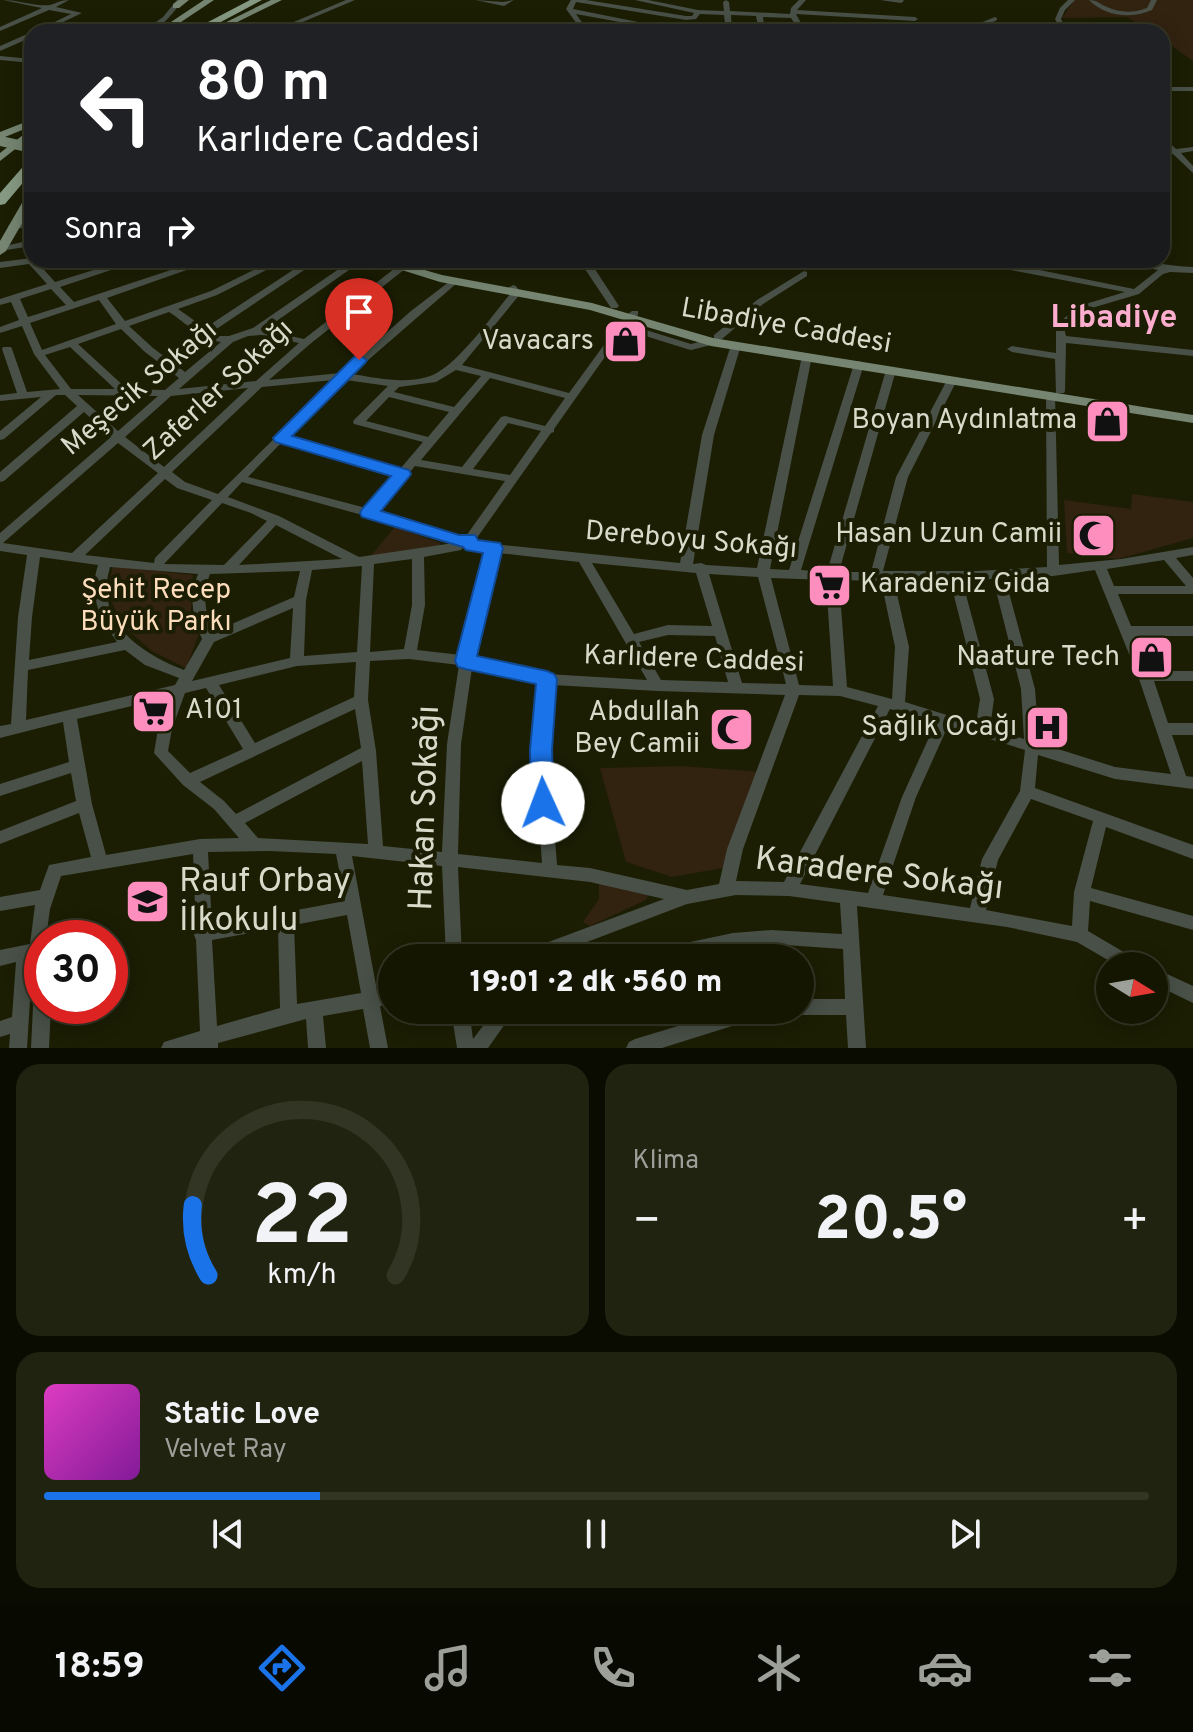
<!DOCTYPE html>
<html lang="tr">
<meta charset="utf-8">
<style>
:root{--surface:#141602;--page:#212311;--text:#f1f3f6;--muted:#9d9f99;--line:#333524;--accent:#1a73e8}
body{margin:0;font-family:Overpass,sans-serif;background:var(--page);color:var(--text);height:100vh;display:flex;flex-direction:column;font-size:30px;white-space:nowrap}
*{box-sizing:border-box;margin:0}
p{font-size:26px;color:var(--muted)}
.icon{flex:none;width:44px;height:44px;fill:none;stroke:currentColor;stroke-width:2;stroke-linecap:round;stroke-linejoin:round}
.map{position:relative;height:1048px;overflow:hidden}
.details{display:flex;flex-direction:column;gap:16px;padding:16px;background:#0b0c01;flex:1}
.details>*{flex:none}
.guide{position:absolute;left:24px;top:24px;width:1146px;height:244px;border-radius:24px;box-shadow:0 4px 20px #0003,0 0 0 2px var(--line);background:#202124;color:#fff;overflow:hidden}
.needle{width:52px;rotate:101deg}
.controls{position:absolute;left:1096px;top:952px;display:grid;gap:16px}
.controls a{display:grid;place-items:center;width:72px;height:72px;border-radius:50%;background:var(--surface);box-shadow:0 4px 20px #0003,0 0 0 2px var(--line);font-size:40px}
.speed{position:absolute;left:24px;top:920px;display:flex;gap:16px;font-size:40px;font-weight:700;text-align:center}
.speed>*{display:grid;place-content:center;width:104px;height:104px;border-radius:50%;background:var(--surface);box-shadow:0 4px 20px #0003,0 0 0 2px var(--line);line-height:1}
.speed .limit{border:12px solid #d22;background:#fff;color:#111}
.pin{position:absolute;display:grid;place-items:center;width:68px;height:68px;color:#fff;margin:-82px -34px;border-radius:50% 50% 50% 0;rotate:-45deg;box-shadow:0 0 8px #0007}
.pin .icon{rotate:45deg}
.me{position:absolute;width:88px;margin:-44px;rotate:358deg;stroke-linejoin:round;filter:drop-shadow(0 0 6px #0008)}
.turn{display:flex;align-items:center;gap:28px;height:168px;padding:0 40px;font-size:36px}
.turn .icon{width:104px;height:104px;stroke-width:2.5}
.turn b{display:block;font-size:56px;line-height:68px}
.then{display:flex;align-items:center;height:76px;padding:0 40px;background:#0003;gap:16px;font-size:30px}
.big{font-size:60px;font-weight:800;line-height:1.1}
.details .card{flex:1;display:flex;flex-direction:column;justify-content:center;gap:12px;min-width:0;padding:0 28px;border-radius:24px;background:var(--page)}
.details .dial{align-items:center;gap:0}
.dial svg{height:208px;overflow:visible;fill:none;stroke:var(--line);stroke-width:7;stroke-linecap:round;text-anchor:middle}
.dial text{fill:var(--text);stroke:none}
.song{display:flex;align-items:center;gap:24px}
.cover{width:96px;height:96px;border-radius:12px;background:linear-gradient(135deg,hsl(310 70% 55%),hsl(290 70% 35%))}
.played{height:8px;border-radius:4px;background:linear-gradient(90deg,var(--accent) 25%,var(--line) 25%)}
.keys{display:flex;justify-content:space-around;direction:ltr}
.heat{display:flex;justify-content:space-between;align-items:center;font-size:44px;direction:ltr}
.details .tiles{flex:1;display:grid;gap:16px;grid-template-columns:1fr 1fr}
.card:last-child{grid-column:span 2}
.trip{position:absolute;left:378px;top:944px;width:436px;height:80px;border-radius:40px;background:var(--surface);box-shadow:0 4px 20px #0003,0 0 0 2px var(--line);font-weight:800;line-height:80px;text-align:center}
.tabs{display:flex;height:128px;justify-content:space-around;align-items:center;background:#080901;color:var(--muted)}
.tabs .icon{width:56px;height:56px}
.tabs .active{color:var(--accent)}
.tabs b{font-size:36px;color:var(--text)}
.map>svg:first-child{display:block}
.green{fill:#322210}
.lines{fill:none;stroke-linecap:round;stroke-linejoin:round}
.minor{fill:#485047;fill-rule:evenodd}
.major{fill:#758571;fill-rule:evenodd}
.highway{fill:#869982;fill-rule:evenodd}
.major-bridge{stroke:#758571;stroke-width:10}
.route{fill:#1a73e8;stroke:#114b97;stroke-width:2}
.labels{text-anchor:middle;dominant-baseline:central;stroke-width:8;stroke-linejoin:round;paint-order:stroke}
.street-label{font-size:28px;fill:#d8dbca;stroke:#1b1e03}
.poi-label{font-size:28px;fill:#d8dbca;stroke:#1b1e03;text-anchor:end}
.park-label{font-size:28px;fill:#feddbd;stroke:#1b1e03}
.quarter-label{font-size:32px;font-weight:bold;fill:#fdadcd;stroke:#1b1e03}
.near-street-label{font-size:34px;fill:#d8dbca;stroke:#1b1e03}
.near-poi-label{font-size:34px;fill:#d8dbca;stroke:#1b1e03;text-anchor:start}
</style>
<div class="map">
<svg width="1193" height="1048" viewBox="0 0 1193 1048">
<rect width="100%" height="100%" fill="#1b1e03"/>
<g class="green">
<polygon points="1074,0 1193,0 1193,61 1162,39 1162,32 1151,32 1127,17 1062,18"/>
<polygon points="1132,494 1193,502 1193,538 1118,559 1067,553 1064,500 1131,509"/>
<polygon points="395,527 440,543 442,550 369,558"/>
<polygon points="113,566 193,575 191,611 199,634 186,668 152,651 123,626 107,592"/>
<polygon points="681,766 762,772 723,868 672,877 626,862 600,768"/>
<polygon points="599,883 649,893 646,900 590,926 583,922 599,899"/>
</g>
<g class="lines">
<g class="minor">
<path d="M3 0C17 0 38 7 50 5 57 3 61 0 69 0L56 7 82 13 42 32H34L71 14 49 10 0 31V27L42 8Z"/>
<path d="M177 0H183C173 13 160 32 142 32L163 17Z"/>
<polygon points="346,0 355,0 279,32 270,32"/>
<polygon points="475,0 503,2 514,0 504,6"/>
<polygon points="571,0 586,0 686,16 692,16 694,13 635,0 648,0 698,10 724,11 723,2 726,0 729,2 730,11 790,14 791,8 799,0 806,0 797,10 915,17 918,19 915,21 796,14 806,32 800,32 791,18 763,17 765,32 759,32 756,16 731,15 732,32 726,32 724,15 700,14 696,19 686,20 576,2 573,9 688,32 674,32 576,14 589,32 583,32 566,9"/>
<polygon points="880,0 903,0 904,1 901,3"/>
<polygon points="1068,0 1075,0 1065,10 1061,19 1068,32 978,27 975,25 995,17 997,18 997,20 989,24 1059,27 1055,19 1060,8"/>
<path d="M1089 0C1098 0 1099 4 1107 7 1120 13 1134 13 1147 8L1151 0H1157L1152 10C1131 19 1106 17 1089 0Z"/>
<polygon points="1122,27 1125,29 1124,30 1098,32"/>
<polygon points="32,32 32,37 0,51 0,46"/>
<polygon points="1162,43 1165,44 1165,46 1162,47"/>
<polygon points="1167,54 1170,56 1171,63 1162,66 1164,56"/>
<polygon points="0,56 32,59 32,63 0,60"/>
<rect x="1162" y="87" width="31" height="4"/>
<polygon points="1162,136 1176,149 1193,147 1193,151 1181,153 1193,166 1193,173 1173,154 1162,155 1162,151 1169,150 1162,143"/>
<polygon points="32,221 32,227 12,229 8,226 12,223"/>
<polygon points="32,240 32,246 0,251 0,247"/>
<path d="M32 258V260H41L37 262 55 282 126 260H141L60 287 74 302 201 260H215L107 298 125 321 211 291 274 260H286L217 295 178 309 205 328 308 260H319L212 332 217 336H229L253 328 352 260H363L264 330 304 339 399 265H405V269L310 344 269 380 341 373 411 311 454 278 457 279V283L352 374C377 378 403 384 427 377 455 370 492 315 511 293L508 288 513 285 516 286 521 293 462 365 569 393 625 316 632 311H638V315L631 320 554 429V432L551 433 474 542 680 563 702 435 731 345 736 342 741 345 714 435 693 564 701 563 706 565 757 568 802 356 807 353 812 356 770 569 789 570 854 364 859 361 864 364 801 570 827 572 886 370 891 367 896 370 839 572H871L896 477 947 380 952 377 957 380 908 477 883 571H976L1047 567 1046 396 1051 393 1055 394 1059 565 1121 559 1193 547V555L1176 558 1193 578V594H1118L1131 626H1193V636H1135L1150 671H1193V681H1154L1168 723H1193V735H1172L1186 776 1193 777V789L1115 779 1038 755 1035 788 1193 845V859L1106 827 1091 888 1193 916V930L1090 901 1088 931 1139 961 1141 966H1118L1077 942 1007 927 857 906 866 1048H848L846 1015H800L794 1013 793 1010H800V999H845L843 949 771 944 733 947 686 958H644L646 953 652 950 733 933 771 930 842 934 840 903 789 896 736 895 687 904 545 958H517L519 953 664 899 590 882 458 867 462 958H446L442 866 352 856 377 991 392 988V1004L380 1006 388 1048H370L363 1009 323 1016 326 1048H308L306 1019 218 1043V1048H161L164 1042 200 1031 196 940 194 935 196 931 193 854 61 876 50 909 46 938H42V984L36 981 32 969 27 1048H9L10 1034 0 1037V1021L12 1017 16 962 0 966V950L30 944 35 905 0 911V897L40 890 49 865 91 857 79 813 0 844V831L76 801 71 773 0 796V784L69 762 63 722 0 738V726L11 724 18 617 27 555 0 551V533L111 437 84 412 4 481 0 482V472L77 406 65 395H56L4 439 0 440V431L41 397 0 401V395L17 393 2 349 3 347H11L12 349 27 392 60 389 34 354 22 326 0 333V327L19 320 11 302 0 305V299L47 284 29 264 0 268V262ZM51 289 66 305 28 317 20 299ZM99 300 116 324 42 350 30 323ZM169 312C185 322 202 341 221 342L185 372 153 348 129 326ZM121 329 145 352 179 378 165 390 127 389 78 344ZM261 335 299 343 256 381 179 389 233 342 248 336ZM70 347 115 389H71L45 355ZM456 370 481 376 454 407 394 392 399 387 436 382ZM490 378 565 398 545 426 505 416 501 417 462 467 421 460ZM334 380 218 494 185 482 172 472 262 387ZM346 380 388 386 354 420 353 422 354 424 423 442 400 469 288 436ZM248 388 164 467 125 437 171 396ZM78 395 158 396 118 431ZM389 397 449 412 428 437 366 421ZM508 423 541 431 510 475 473 469ZM282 442 395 475 366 508 248 477ZM118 443 158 473 72 553 3 543ZM415 466 505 481 464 539 377 511ZM165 479 177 488 212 500 155 558 154 563 85 555ZM242 482 395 524 454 543 359 557 279 516 228 497ZM222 503 251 513 267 521 224 565 164 564ZM276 525 342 559 239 565ZM464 542 467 544 466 546 468 549 487 551 461 655 417 650 425 605 424 557 461 550 463 547 461 544ZM499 553 579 562 647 680 547 674 474 658ZM40 557 98 565C88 596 99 616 117 642L29 660 32 617ZM412 559V605L404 649 370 652 374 564ZM1164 560 1186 586H1114L1107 569ZM592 563 696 573 712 626 668 625 634 634ZM362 566 357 652 304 656 306 600 312 570ZM110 567 198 574C188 597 193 617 202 639L184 670C139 653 94 621 110 567ZM1095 570 1138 676 1171 774 1115 767 1039 743 1035 689 1005 578 1053 576ZM300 571 294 597 213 632C205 612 202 594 210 574ZM709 574 758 577 786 684 742 683ZM771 578 826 580 833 686 799 685ZM993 579 1021 689 1024 739 990 728 994 699 962 580ZM839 580 881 581 895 647 892 699 847 687ZM950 580 980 699 976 724 905 702 909 647 894 581ZM293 608 290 658 192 681 214 642ZM668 635 715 636 728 682 661 680 639 642ZM125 650 145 665 179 678 175 685 26 720 28 670ZM409 659 459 665 447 744 442 852 383 846 376 751 368 700 370 661ZM356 662 354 697 255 743 219 685 297 666ZM472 668 540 683 534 750 542 863 458 854 461 744ZM553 685 657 691 785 695 727 849 719 884 687 890 590 868 557 865 548 750ZM206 688 243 749 190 773 168 751 172 729 185 693ZM799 695 840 696 878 706 784 882 736 881 743 849ZM170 697 158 729 154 753 183 785 214 809 239 838 200 839 106 855 92 804 77 719ZM355 709 361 748 236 814 224 801 200 782ZM890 709 936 722 902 797 868 893 800 884ZM948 726 1025 750 1020 791 982 859 970 908 883 895 916 797ZM362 761 368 844 258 838 245 823ZM1031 799 1093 821 1074 892 1072 926 986 910 998 860ZM269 851 336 854 345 901 212 926 208 852ZM347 915 361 993 297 1004 294 925ZM278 928 280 1008 217 1026 212 940Z"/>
<polygon points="579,260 589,260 619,306 617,308 611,308"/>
<path d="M946 260H990L1134 289 1158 270 1121 263 1116 260C1142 260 1167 266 1193 267V273L1170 272 1163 274 1139 294 1085 310 1064 328 1066 336 1193 350V356L1066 343 1065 391 1064 393H1056L1055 359 1012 352 1007 349 1012 346 1056 353V325L1079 306 1125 292 990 266 949 265 944 262Z"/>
<polygon points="804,271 807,272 807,276 763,304 722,339 714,339 714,335 757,300"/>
<polygon points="644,320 649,323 646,330 691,344 711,339 716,342 715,344 691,350 687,349 636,333 635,331 641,321"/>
<polygon points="1154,968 1193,986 1193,1003 1154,984"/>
<polygon points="42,998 42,1006 51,1006 49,1048 31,1048 33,1006 36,1000"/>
<polygon points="451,1010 469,1010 473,1039 495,1010 515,1010 488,1048 457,1048"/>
<polygon points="731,1010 783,1010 780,1016 748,1021 662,1048 626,1048 629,1042 635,1039"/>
</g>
<g class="major">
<polygon points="179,0 189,0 179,8 173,8 173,4"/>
<polygon points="204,0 214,0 166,32 156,32"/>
<polygon points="271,0 282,0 217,32 206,32"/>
<polygon points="28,121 32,122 32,126 0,139 0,132"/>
<polygon points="32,128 32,136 0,161 0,153"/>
<polygon points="32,193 32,206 6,251 0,255 0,241 26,196"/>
<polygon points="370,260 390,260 442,275 592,303 713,338 1193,415 1193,423 711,346 590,310 440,282"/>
</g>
<g class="highway">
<polygon points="250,0 262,0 202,32 189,32"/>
<polygon points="32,160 32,172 5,204 0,205 0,193 28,161"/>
</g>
<polyline class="major-bridge" points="0,141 32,148"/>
</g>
<polygon class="route" points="359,355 367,360 365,363 292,436 409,470 411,474 409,477 381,511 459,535 475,535 478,540 500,543 503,548 477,656 547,671 554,674 557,679 552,750 554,803 551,810 543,812 535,810 531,803 530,750 536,684 465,669 458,667 455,661 483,553 466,550 463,547 362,517 360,513 362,509 391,476 275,442 273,438 354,357"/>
<defs>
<symbol id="shop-square" viewBox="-11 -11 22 22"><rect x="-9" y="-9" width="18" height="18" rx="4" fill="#fd8ebe" stroke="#1b1e03"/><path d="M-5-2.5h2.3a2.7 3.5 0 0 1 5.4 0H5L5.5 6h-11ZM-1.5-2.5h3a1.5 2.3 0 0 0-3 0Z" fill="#111"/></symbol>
<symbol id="mosque-square" viewBox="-11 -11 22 22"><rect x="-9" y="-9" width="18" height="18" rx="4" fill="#fd8ebe" stroke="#1b1e03"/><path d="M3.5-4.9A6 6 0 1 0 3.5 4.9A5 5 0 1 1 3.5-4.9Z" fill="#111"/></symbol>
<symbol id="supermarket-square" viewBox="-11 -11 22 22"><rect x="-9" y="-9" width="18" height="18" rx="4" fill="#fd8ebe" stroke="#1b1e03"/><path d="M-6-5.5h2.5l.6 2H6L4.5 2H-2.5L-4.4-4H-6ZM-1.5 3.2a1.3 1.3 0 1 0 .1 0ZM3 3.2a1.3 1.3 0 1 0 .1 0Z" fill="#111"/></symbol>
<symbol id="hospital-square" viewBox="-11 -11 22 22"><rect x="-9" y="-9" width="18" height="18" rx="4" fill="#fd8ebe" stroke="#1b1e03"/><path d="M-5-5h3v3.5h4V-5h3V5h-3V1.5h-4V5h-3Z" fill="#111"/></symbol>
<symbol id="school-square" viewBox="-11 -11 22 22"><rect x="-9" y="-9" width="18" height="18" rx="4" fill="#fd8ebe" stroke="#1b1e03"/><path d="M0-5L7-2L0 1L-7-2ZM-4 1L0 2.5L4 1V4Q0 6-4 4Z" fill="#111"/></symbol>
</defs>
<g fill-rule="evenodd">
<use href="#shop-square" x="600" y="316" width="51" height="51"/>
<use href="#shop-square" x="1082" y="396" width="51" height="51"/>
<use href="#mosque-square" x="1068" y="510" width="51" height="51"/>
<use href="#supermarket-square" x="804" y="560" width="51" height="51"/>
<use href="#shop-square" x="1126" y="632" width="51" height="51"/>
<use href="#supermarket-square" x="128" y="686" width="51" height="51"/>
<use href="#hospital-square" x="1022" y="702" width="51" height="51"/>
<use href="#mosque-square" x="706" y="704" width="51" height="51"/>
<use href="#school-square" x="122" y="876" width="51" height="51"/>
</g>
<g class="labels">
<g class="street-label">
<text transform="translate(786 327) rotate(10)">Libadiye Caddesi</text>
<text transform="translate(140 389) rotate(-40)">Meşecik Sokağı</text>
<text transform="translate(219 391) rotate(-43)">Zaferler Sokağı</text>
<text transform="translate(691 541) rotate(5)">Dereboyu Sokağı</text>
<text transform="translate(694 660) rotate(2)">Karlıdere Caddesi</text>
</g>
<g class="poi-label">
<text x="594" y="342">Vavacars</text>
<text x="1077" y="421">Boyan Aydınlatma</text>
<text x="1062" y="535">Hasan Uzun Camii</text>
<text x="860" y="585" text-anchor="start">Karadeniz Gida</text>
<text x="1120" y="658">Naature Tech</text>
<text x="185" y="711" text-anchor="start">A101</text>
<text x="700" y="713">Abdullah<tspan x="700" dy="32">Bey Camii</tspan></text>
<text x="1017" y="728">Sağlık Ocağı</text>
</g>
<g class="park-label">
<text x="156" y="591">Şehit Recep<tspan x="156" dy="32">Büyük Parkı</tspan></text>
</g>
<g class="quarter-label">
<text x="1114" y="319">Libadiye</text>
</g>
<g class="near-street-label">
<text transform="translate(426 808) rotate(-88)">Hakan Sokağı</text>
<text transform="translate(879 875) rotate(7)">Karadere Sokağı</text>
</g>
<g class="near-poi-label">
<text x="179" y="882">Rauf Orbay<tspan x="179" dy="39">İlkokulu</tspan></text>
</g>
</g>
</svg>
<div class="controls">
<a><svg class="needle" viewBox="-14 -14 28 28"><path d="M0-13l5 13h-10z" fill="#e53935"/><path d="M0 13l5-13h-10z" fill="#9d9f99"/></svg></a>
</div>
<div class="speed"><div class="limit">30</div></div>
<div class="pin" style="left:359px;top:360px;background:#d93025"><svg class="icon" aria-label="arrive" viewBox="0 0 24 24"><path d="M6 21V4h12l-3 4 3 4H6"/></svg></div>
<svg class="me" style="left:543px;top:803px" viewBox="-20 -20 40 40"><circle r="19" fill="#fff"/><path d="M0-13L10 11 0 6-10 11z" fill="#1a73e8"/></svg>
<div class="trip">19:01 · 2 dk · 560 m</div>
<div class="guide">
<div class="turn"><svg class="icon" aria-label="left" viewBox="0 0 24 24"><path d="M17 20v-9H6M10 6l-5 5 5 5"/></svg><div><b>80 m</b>Karlıdere Caddesi</div></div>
<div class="then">Sonra<svg class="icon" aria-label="right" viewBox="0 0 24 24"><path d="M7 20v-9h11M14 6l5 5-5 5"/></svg></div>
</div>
</div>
<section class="details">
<div class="tiles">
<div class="card dial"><svg viewBox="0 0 100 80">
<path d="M14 69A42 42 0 1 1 86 69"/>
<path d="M14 69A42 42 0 0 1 8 42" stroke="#1a73e8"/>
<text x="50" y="56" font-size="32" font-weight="700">22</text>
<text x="50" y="72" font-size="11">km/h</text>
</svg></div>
<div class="card"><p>Klima</p>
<div class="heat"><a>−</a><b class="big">20.5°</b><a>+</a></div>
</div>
<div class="card">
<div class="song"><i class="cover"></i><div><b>Static Love</b><p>Velvet Ray</p></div></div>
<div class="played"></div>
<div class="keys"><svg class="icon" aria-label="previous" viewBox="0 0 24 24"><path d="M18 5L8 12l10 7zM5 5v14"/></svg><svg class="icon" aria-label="pause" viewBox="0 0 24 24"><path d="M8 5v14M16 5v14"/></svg><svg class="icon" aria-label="next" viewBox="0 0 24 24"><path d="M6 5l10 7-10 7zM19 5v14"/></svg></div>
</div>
</div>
</section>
<nav class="tabs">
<b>18:59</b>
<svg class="icon active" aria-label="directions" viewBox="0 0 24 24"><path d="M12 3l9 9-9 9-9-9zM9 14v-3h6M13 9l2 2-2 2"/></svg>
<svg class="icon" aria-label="music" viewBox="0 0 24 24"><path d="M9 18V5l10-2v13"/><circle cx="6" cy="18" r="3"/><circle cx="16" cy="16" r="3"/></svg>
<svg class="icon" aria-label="phone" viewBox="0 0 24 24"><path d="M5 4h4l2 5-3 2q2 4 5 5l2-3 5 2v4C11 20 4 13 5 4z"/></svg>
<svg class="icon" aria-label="climate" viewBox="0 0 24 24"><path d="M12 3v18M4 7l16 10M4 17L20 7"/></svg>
<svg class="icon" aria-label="car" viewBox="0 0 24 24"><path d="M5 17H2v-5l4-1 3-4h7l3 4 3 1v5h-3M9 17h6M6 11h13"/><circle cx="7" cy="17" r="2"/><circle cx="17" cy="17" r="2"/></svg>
<svg class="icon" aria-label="filters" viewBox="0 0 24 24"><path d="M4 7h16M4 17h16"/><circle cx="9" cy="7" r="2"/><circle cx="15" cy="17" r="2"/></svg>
</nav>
